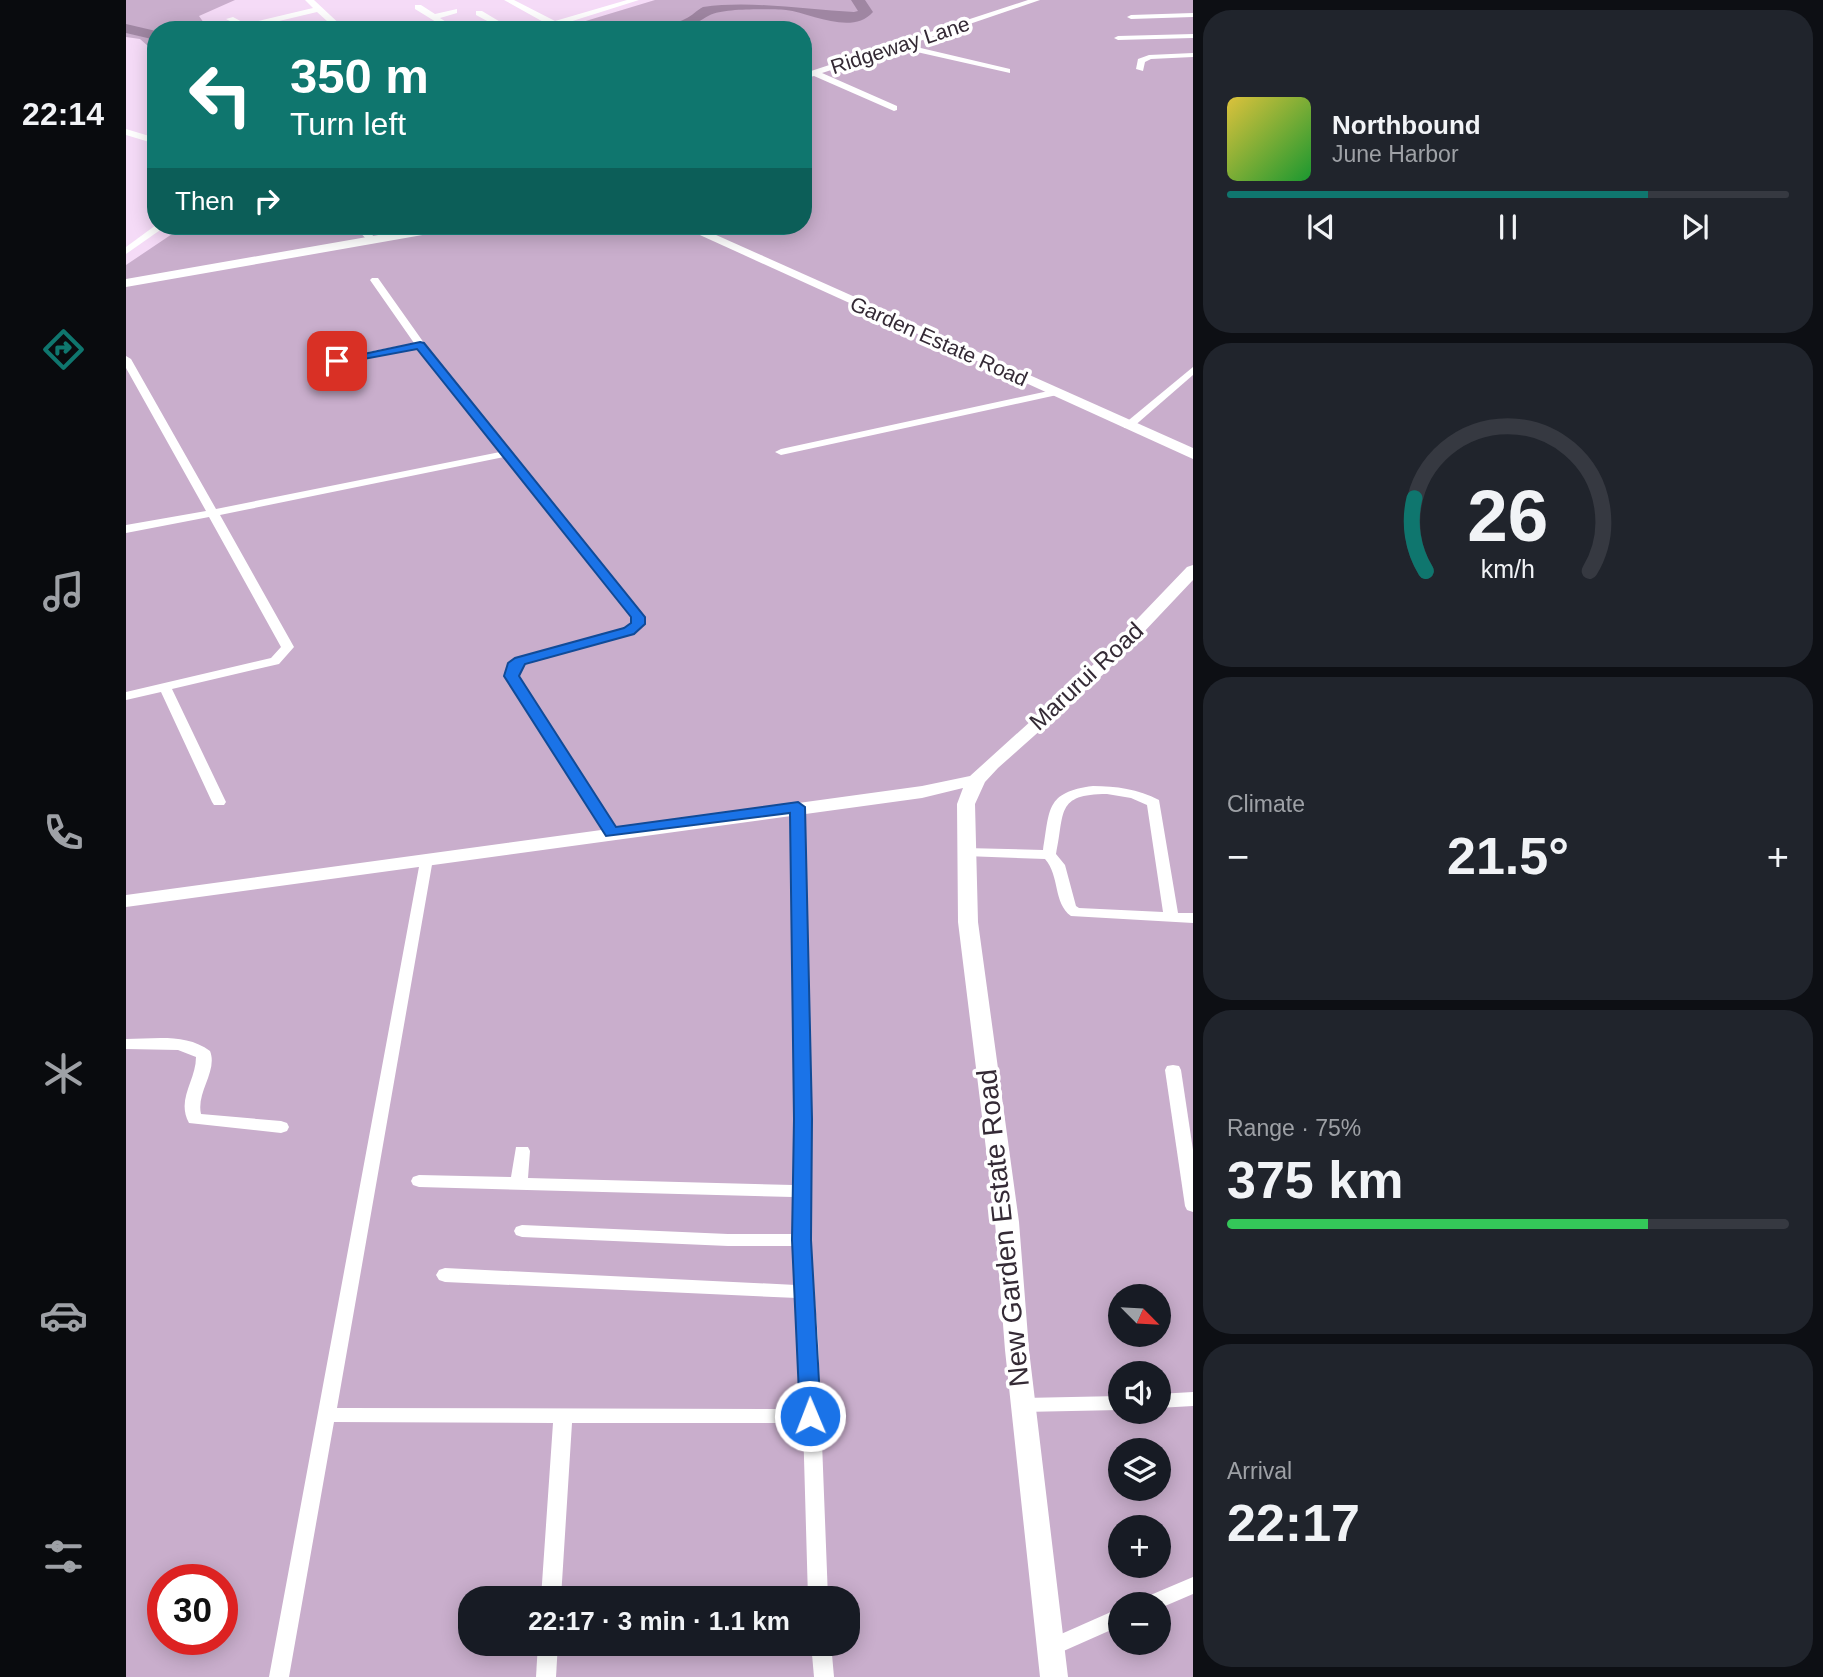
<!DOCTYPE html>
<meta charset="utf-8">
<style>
:root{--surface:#171b24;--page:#20242c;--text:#f1f3f6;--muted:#9ea1a6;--line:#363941;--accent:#0f766e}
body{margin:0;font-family:Arial,sans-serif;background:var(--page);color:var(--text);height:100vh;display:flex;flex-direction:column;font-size:26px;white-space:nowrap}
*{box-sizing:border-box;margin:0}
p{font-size:23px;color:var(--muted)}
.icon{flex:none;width:38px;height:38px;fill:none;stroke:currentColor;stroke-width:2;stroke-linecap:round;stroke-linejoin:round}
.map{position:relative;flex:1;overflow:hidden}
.sheet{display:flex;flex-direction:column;gap:10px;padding:10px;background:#0d0f14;width:630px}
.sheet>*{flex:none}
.guide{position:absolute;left:21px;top:21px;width:665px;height:214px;border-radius:28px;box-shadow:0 4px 18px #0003;background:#0f766e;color:#fff;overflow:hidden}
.needle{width:46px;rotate:114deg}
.buttons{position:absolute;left:982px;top:1284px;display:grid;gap:14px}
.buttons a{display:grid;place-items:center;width:63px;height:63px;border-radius:50%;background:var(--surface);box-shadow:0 4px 18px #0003;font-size:35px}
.speed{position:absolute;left:21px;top:1564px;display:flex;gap:14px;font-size:35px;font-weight:700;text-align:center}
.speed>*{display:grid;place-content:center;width:91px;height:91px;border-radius:50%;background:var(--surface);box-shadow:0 4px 18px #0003;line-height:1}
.speed .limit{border:10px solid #d22;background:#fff;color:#111}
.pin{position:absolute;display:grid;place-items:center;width:60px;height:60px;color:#fff;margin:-30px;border-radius:14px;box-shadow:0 4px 10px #0006}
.me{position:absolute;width:77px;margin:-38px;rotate:359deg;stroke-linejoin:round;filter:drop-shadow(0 0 5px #0008)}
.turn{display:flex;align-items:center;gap:24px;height:147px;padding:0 28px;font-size:32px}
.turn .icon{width:91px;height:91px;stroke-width:2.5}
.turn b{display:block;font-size:49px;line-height:60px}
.then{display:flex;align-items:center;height:66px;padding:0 28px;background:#0003;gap:14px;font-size:26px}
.big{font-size:52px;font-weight:800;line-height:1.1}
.sheet .tile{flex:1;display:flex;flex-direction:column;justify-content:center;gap:10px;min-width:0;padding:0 24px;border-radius:28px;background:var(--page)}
.sheet .dial{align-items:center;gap:0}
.dial svg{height:182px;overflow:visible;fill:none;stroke:var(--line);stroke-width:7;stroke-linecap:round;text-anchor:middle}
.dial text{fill:var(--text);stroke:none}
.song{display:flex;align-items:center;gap:21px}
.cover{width:84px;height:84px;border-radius:10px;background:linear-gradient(135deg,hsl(50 70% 55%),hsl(130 70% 35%))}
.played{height:7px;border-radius:4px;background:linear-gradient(90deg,var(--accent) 75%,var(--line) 75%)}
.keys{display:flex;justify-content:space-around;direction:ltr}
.heat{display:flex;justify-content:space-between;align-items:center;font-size:38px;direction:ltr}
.charge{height:10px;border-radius:5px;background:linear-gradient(90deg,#34c759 75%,var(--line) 0)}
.trip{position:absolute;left:332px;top:1586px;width:402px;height:70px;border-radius:28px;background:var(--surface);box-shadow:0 4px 18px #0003;font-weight:800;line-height:70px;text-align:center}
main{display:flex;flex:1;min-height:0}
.tab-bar{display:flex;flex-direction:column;width:126px;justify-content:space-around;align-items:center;background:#090b0e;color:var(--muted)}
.tab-bar .icon{width:49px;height:49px}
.tab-bar .selected{color:var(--accent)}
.tab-bar b{font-size:32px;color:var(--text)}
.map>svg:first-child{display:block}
.green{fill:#c9aecc;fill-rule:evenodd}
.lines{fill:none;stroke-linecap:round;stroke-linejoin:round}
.river{fill:#9f86a2;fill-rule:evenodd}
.street{fill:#fff;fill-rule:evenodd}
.secondary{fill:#fff;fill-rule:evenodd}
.route{fill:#1a73e8;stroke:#114b97;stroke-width:2}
.labels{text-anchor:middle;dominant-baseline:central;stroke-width:7;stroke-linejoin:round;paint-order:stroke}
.far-street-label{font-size:21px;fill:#342a35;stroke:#fff}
.street-label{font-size:24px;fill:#342a35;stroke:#fff}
.near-street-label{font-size:28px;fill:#342a35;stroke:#fff}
</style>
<main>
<nav class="tab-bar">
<b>22:14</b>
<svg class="icon selected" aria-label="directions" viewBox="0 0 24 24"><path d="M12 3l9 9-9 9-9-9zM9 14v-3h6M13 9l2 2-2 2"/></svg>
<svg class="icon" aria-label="music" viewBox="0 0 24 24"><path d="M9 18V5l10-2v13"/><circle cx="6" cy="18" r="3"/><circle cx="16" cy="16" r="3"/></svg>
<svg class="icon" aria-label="phone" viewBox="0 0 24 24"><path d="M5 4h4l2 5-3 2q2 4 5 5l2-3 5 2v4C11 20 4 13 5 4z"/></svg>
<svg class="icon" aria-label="climate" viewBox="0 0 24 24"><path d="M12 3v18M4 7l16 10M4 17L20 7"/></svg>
<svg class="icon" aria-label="car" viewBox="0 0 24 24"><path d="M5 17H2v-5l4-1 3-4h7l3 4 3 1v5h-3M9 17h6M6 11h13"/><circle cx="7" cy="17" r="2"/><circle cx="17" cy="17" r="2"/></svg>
<svg class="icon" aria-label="filters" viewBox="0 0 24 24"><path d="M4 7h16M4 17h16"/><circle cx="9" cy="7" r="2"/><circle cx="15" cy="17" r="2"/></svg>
</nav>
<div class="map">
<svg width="1067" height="1677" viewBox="0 0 1067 1677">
<rect width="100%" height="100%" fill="#f5dbf7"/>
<g class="green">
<polygon points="0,0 109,0 73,16 78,23 99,30 30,30 30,53 14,39 0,37"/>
<path d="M529 0H1067V1677H0V265L58 226H677V30H430ZM994 1297H1032V1335H994ZM994 1374H1032V1412H994ZM994 1451H1032V1489H994ZM994 1528H1032V1566H994ZM37 1580H96V1640H37ZM345 1598H723V1643H345ZM994 1605H1032V1643H994Z"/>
</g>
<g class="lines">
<g class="river">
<path d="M725 0H739L747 12C726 36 685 13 660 10 644 9 598 8 584 15 560 28 565 30 535 30 541 24 551 23 559 19 566 16 571 10 577 7 626 0 680 10 728 12L732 11Z"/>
<polygon points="0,24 30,31 30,40 0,33"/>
</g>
<g class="street">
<polygon points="179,0 188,0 220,30 211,30 191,12 119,29 100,19 107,17 120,24 187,8"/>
<polygon points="378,0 388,0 429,21 501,0 513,0 418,30 405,30 421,24"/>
<polygon points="902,0 914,0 782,45 884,69 884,73 773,48 696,73 771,106 771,110 768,111 688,76 677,79 677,74 685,71"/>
<polygon points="289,5 295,5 309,14 331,9 331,13 314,18 333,30 323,30 289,9"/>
<polygon points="350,11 356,11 388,30 378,30 350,15"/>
<polygon points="1067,13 1067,17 1005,19 1001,17 1005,15"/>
<polygon points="1067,34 1067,38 992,40 988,38 992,36"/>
<polygon points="1067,53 1067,57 1025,59 1019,62 1017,71 1010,69 1012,59 1023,55"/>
<polygon points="0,129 30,138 30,144 0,135"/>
<polygon points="30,225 40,226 0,254 0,247"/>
<polygon points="228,226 238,226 251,240 243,242"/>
<path d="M610 226H631C626 230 615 230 610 226Z"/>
<polygon points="246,278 252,278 298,343 518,617 518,624 507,634 399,664 391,676 492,833 490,836 480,836 379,676 390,658 499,628 506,623 506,617 378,457 94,515 168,647 153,664 46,689 100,802 98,805 88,805 86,802 35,692 0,700 0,692 145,658 155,647 83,517 0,533 0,525 80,511 0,368 0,356 5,359 90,509 374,452 291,349 207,363 207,359 288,343 244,280"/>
<polygon points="1067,367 1067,375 1006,428 998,428 998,424"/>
<polygon points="927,390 931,391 931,395 655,455 649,452 655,449"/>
<path d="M967 786C990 786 1012 789 1033 800L1052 913H1067V923L945 916C927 903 934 876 919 859L839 856 832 852 839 848 917 850C924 810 919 792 967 786ZM981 794 1005 798 1021 805 1037 912 953 908 950 906 939 865 930 854C939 813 929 794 981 794Z"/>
<polygon points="672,803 679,807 685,1092 684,1240 692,1339 702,1598 682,1598 677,1423 446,1423 435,1598 415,1598 427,1423 208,1422 163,1677 143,1677 295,856 305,856 307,859 211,1408 676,1409 671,1298 319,1282 313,1280 310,1275 313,1270 319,1268 670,1285 667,1246 602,1246 396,1237 390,1235 388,1231 390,1227 396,1225 602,1234 667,1234 667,1197 293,1187 287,1185 285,1181 287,1177 293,1175 385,1177 390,1147 402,1147 404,1151 402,1178 667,1185 669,1092 665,807"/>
<path d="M0 1039C28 1039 60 1033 84 1051 92 1071 70 1092 75 1114L155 1121 161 1123 163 1127 161 1131 155 1133 63 1123C50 1099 70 1081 70 1057L52 1050 0 1049Z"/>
<polygon points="1047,1065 1053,1066 1055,1070 1067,1150 1067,1212 1061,1210 1059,1206 1039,1070 1041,1066"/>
<polygon points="1067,1392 1067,1406 1032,1408 1032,1394"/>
<polygon points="994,1396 994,1410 897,1412 891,1410 888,1405 891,1400 897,1398"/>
<polygon points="1067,1577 1067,1594 1032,1609 1032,1605 1012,1605 1015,1599"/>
<polygon points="994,1608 994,1626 924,1657 917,1654 914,1648 917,1642"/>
<polygon points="412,1643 432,1643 430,1677 410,1677"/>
<polygon points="685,1643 705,1643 708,1677 688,1677"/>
</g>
<g class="secondary">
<polygon points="304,226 331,226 325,230 0,287 0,279"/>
<polygon points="554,226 570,226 1067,448 1067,459"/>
<polygon points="1067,565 1067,580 981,671 872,768 859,782 849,804 852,922 893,1222 903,1350 942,1677 914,1677 879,1350 869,1222 832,922 831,804 837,788 796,798 0,907 0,895 796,786 844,776 969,663 1061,567"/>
</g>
</g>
<polygon class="route" points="294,342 298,343 519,617 519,624 508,634 399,664 393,676 490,827 672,802 679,807 686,1119 685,1240 695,1416 692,1422 684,1424 677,1422 674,1416 666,1240 668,1119 664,813 480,836 378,676 382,663 389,658 498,628 505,623 505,617 291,349 211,364 205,361"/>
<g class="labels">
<g class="far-street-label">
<text transform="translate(774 45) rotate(-18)">Ridgeway Lane</text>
<text transform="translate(813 341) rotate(24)">Garden Estate Road</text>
</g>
<g class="street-label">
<text transform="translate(960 676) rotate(-43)">Marurui Road</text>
</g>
<g class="near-street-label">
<text transform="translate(877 1228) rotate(-96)">New Garden Estate Road</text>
</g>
</g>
</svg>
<div class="buttons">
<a><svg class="needle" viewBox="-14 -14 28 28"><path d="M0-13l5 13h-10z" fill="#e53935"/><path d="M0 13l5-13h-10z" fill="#9ea1a6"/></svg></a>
<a><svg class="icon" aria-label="sound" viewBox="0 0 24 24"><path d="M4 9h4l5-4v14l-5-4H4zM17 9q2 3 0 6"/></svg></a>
<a><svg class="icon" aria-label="layers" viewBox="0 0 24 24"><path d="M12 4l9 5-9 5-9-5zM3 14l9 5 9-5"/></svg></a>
<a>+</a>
<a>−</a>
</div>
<div class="speed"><div class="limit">30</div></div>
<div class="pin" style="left:211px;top:361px;background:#d93025"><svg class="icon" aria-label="arrive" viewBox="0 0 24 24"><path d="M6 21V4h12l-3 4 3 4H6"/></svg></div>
<svg class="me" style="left:684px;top:1416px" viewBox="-20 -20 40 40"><circle r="17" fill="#1a73e8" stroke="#fff" stroke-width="3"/><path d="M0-11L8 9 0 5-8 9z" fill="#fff"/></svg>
<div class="trip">22:17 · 3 min · 1.1 km</div>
<div class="guide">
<div class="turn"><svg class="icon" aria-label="left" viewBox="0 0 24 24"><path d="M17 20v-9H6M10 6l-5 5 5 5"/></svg><div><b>350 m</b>Turn left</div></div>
<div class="then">Then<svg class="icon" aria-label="right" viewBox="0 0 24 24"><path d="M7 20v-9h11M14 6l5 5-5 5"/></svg></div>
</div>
</div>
<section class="sheet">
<div class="tile">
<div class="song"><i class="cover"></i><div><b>Northbound</b><p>June Harbor</p></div></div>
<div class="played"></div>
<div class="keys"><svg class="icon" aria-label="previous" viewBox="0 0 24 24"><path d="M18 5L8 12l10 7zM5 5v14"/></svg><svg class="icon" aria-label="pause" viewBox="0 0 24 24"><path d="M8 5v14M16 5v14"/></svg><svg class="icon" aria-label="next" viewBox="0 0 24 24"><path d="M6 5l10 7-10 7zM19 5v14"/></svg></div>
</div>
<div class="tile dial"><svg viewBox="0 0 100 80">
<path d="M14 69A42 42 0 1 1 86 69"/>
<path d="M14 69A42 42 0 0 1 9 37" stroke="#0f766e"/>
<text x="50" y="56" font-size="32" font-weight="700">26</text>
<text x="50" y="72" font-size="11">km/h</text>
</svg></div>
<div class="tile"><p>Climate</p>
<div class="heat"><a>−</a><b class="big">21.5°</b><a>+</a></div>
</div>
<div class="tile"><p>Range · 75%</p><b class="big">375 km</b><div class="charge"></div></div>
<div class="tile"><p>Arrival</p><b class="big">22:17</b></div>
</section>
</main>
